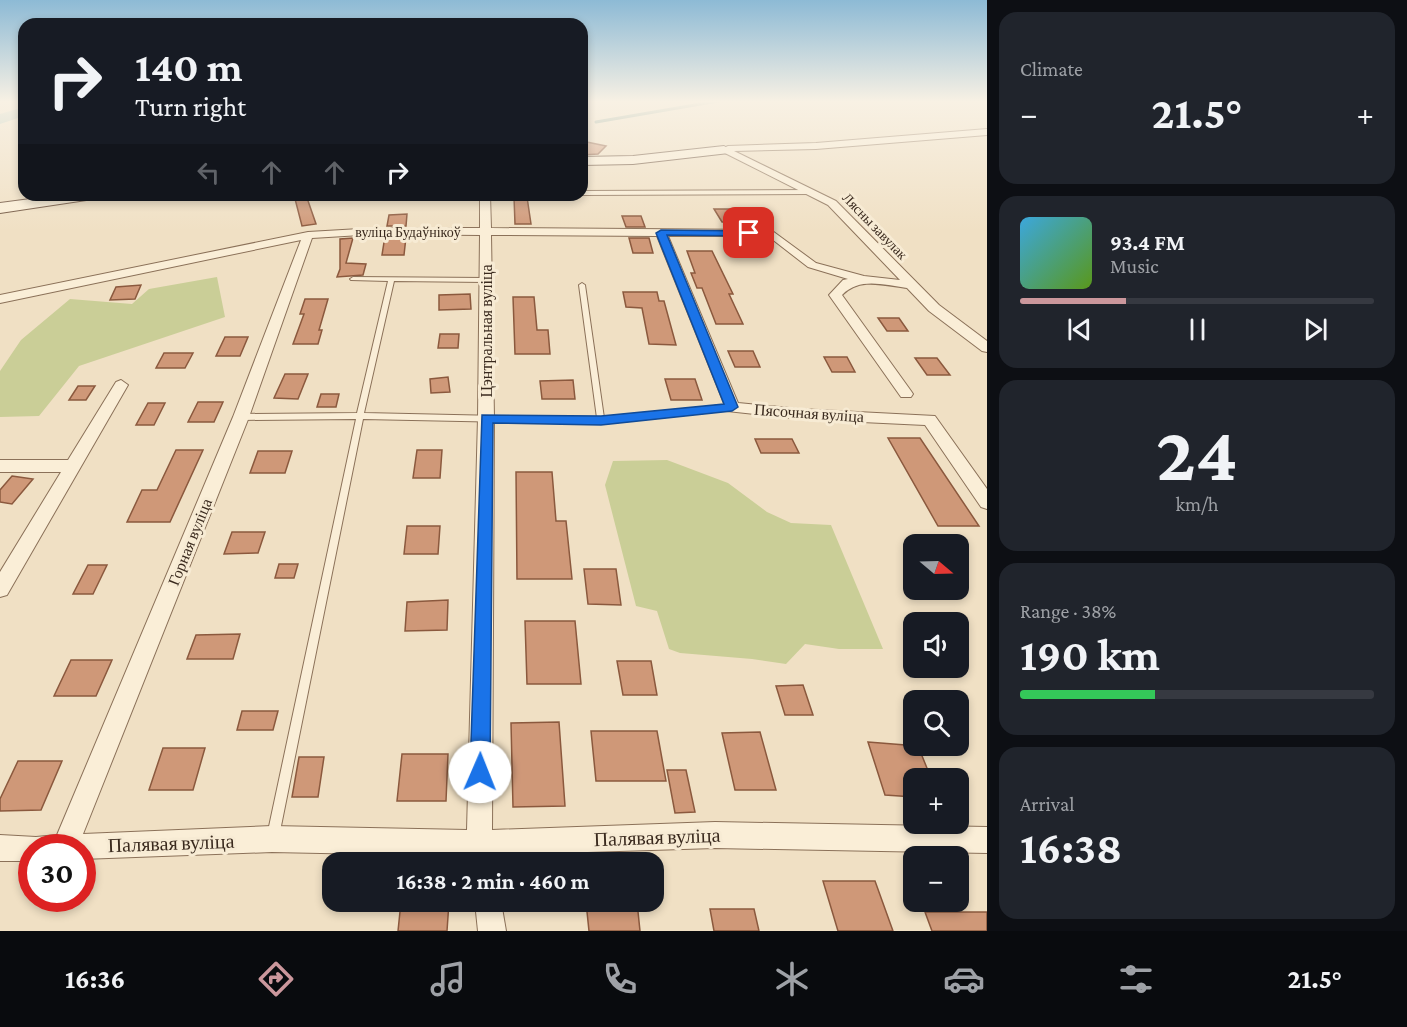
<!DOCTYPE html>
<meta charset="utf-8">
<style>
:root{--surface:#171b24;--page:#20242c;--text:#f1f3f6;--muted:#9ea1a6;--line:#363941;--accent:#cb979c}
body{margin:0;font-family:"Crimson Pro",serif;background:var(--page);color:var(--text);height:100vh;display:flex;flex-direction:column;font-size:22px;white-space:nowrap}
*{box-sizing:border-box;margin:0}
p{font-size:20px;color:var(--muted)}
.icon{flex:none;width:33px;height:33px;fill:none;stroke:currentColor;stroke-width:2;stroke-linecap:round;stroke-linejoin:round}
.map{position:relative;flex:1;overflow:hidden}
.drawer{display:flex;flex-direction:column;gap:12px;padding:12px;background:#0d0f14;width:420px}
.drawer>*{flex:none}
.banner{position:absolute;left:18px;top:18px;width:570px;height:183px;border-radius:18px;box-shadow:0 3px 9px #0003;background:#171b24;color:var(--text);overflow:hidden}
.needle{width:39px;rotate:109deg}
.buttons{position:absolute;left:903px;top:534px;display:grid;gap:12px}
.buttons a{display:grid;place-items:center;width:66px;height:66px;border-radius:12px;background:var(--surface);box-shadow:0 3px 9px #0003;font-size:30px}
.speed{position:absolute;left:18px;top:834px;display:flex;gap:12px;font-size:30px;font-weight:700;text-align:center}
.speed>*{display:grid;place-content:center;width:78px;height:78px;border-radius:50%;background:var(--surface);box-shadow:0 3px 9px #0003;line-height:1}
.speed .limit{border:9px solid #d22;background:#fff;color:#111}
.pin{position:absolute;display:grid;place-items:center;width:51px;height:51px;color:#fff;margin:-26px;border-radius:12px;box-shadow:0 3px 9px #0006}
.me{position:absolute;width:66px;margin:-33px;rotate:1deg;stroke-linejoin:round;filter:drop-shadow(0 0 4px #0008)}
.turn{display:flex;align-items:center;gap:21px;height:126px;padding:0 18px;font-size:27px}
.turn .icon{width:78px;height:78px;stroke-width:2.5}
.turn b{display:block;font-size:42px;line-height:51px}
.lanes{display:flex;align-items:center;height:57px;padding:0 18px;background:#0003;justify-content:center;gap:30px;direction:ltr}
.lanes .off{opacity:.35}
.big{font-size:45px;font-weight:700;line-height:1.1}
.drawer .tile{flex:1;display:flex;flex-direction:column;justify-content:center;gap:9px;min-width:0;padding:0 21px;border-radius:18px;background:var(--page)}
.drawer .dial{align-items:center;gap:0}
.dial b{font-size:78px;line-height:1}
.song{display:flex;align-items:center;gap:18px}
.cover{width:72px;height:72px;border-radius:9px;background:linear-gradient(135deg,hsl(200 70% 55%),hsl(90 70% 35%))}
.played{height:6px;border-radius:3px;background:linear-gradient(90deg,var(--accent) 30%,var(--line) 30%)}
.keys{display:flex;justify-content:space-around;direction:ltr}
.heat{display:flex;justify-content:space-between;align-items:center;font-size:33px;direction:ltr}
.charge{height:9px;border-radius:4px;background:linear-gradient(90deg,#34c759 38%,var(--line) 0)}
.trip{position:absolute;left:322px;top:852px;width:342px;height:60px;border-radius:18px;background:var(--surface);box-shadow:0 3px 9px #0003;font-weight:700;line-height:60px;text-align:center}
.tab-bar{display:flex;height:96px;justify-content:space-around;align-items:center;background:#090b0e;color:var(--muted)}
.tab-bar .icon{width:42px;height:42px}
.tab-bar .current{color:var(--accent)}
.tab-bar b{font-size:27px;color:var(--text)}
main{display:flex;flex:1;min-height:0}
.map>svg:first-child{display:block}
.green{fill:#cace97}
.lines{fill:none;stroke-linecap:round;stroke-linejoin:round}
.stream{stroke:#6c9186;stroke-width:3}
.river{fill:#a6c3b9;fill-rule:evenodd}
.building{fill:#cf9878;stroke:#8b593e;stroke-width:1.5}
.lane-casing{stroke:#8b7159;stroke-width:2}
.street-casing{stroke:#8b7159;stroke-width:2}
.secondary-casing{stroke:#6d523d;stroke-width:2}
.lane{fill:#faeed7;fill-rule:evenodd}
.street{fill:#faeed7;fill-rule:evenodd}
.secondary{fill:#faeed7;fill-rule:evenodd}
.route{fill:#1a73e8;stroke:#114b97;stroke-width:1.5}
.labels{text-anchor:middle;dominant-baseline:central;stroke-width:6;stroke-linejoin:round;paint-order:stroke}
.far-street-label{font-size:14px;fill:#3a2a1e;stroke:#f7ebd4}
.street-label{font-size:16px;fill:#3a2a1e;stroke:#f7ebd4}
.near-street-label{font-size:20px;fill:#3a2a1e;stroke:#f7ebd4}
</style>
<main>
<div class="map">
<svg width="987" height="931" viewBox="0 0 987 931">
<rect width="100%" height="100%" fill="#f0e0c4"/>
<g class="green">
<polygon points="217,277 225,317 79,366 39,416 0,417 0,371 21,340 70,299 132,304 149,289"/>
<polygon points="667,460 728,483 767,512 791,523 831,525 883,649 839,649 805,644 786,664 752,659 680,653 669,649 657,611 636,606 605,485 613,461"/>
</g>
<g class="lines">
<polyline class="stream" points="596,122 718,101"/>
<polygon class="river" points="24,107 24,116 0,124 0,114"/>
</g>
<g class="building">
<polygon points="582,141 606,146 598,154 582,155"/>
<polygon points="294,195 306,195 316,224 302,226"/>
<polygon points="514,197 527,197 531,224 515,224"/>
<polygon points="714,209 748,209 756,222 722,222"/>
<polygon points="407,214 406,226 387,226 389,215"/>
<polygon points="622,216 641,216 645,227 626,227"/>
<polygon points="385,236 406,237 404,255 382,255"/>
<polygon points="353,238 346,263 366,264 363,275 337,277 340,269 340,239"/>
<polygon points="629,238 649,238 653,253 633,253"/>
<polygon points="687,251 712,251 733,294 729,294 743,324 716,324 702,288 697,288 691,273 695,273"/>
<polygon points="141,285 135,299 110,300 116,287"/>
<polygon points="623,292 657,292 659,301 664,301 676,345 649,344 642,308 626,307"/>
<polygon points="470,294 471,309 439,310 439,295"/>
<polygon points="513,297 534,297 537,330 548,330 550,354 515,354"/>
<polygon points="305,299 328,299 319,330 322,330 318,344 293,344 304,314 300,314"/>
<polygon points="878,318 899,318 908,331 887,331"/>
<polygon points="440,334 459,334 458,348 438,348"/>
<polygon points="225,337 248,337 240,356 216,356"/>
<polygon points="728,351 753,351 760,367 735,367"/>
<polygon points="164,353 193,353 185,368 156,368"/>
<polygon points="824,357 847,357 855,372 832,372"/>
<polygon points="915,358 937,358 950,375 927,375"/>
<polygon points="285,374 308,374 298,399 274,398"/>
<polygon points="448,377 450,392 431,393 430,379"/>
<polygon points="665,379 695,379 702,400 671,400"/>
<polygon points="573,380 575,399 542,399 540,381"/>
<polygon points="78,386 95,386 86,400 69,400"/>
<polygon points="321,394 339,394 336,407 317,407"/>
<polygon points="198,402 223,402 214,422 188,422"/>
<polygon points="148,403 165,403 154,425 136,425"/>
<polygon points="888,438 920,438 979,526 938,526"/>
<polygon points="755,439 792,439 799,453 761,453"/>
<polygon points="176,450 203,450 170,522 127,522 142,490 157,490"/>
<polygon points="417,450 442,450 440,478 413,478"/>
<polygon points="258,451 292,451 285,473 250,473"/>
<polygon points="516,472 552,472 556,521 566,521 572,579 517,579"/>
<polygon points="12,476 33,479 12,504 0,502 0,490"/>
<polygon points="407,526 440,526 438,554 404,554"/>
<polygon points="232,532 265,532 258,553 224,554"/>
<polygon points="279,564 298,564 294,578 275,578"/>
<polygon points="88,565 107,565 93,594 73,594"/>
<polygon points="584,569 616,569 621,605 588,604"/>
<polygon points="448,600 447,630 405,631 407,602"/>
<polygon points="525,621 575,621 581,684 527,684"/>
<polygon points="240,634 233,659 187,659 196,635"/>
<polygon points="71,660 112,660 96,696 54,696"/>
<polygon points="617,661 651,661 657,695 623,695"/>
<polygon points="803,685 813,715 785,715 776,686"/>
<polygon points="242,711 278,711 273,730 237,730"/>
<polygon points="559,722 565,806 513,807 511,723"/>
<polygon points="591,731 657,731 666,781 596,781"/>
<polygon points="760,732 776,790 735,790 722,733"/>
<polygon points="868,742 918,746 931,778 914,778 914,797 885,795"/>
<polygon points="163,748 205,748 193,790 149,790"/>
<polygon points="402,754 448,754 446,801 397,801"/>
<polygon points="299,757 324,757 318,797 292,797"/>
<polygon points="18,761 62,761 41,810 0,811 0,799"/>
<polygon points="667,770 686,770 695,812 675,813"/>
<polygon points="823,881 875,881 893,931 838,931"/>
<polygon points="401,902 449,902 447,931 398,931"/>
<polygon points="586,902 637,902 640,931 589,931"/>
<polygon points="710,909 754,909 759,931 714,931"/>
<polygon points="925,912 987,912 987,931 932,931"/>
</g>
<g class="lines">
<defs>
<g id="lane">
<polygon points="582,191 811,190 814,192 811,194 582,195"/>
<polygon points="353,277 486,278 489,280 486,282 394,281 364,413 597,418 579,285 582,283 585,285 604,418 732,404 736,407 732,410 601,424 363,419 279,836 277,840 273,842 269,840 267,836 356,419 241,420 237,417 241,414 357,413 388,281 351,280 350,279"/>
</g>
<g id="street">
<path d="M987 129V135L816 149 734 151 836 201 939 305 987 341V352L982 351 929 311 907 288C883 285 860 277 842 295L911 391 913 394 911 397H901L829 295 843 280 848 279 808 267 768 236H668L738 403 799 409 935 416 987 489V509L981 507 925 425 799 419 727 411 657 236 491 235 494 418 492 830 715 822 987 827V853L715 848 494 855 495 862H469L468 856 272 852 82 859V848H32V861H0V835L36 837 57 835 233 417 301 240 0 303V295L308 232 377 228H480V195H490L491 228 771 230 816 263 864 276 900 280 828 205 719 150 728 146 816 143ZM377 234 480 235 478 418 467 830 272 826 83 834 249 417 312 238Z"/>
<polygon points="121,380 128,385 7,595 0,597 0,572 61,472 0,472 0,460 68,460 116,382"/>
<polygon points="475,902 501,902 506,931 478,931"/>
</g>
<g id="secondary">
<polygon points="724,146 731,150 729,153 633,164 582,165 582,157 633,156"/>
<polygon points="61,195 100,195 93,199 0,213 0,203"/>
</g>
</defs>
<use href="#lane" class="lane-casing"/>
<use href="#street" class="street-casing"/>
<use href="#secondary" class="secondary-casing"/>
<use href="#lane" class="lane"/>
<use href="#street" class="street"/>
<use href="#secondary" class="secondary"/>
</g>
<linearGradient id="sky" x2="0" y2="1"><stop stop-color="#8dbad5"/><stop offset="0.44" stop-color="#f8f1e4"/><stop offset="1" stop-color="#f8f1e4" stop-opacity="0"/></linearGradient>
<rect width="987" height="231" fill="url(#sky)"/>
<polygon class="route" points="661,230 749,231 753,233 749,236 667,235 738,407 732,411 601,425 493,423 490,772 487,779 480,782 473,779 470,772 482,415 601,416 724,404 656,233"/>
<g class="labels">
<g class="far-street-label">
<text transform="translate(875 226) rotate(46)">Лясны завулак</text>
<text x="408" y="232">вуліца Будаўнікоў</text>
</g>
<g class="street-label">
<text transform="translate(486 331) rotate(-90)">Цэнтральная вуліца</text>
<text transform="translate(809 413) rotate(4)">Пясочная вуліца</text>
<text transform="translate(190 542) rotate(-68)">Горная вуліца</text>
</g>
<g class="near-street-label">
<text transform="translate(657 837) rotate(-2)">Палявая вуліца</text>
<text transform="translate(171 843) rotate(-2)">Палявая вуліца</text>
</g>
</g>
</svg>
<div class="buttons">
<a><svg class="needle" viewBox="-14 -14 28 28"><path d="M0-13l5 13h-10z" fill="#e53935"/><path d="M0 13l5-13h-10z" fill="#9ea1a6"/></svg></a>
<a><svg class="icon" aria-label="sound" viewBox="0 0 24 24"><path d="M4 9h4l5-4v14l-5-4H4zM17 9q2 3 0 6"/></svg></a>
<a><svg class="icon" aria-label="search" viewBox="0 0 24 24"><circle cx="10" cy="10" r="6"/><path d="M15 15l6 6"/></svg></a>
<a>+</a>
<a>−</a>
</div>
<div class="speed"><div class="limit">30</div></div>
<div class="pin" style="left:749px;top:233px;background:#d93025"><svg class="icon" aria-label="arrive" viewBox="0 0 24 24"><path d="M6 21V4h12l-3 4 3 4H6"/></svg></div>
<svg class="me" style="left:480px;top:772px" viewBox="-20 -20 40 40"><circle r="19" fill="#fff"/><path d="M0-13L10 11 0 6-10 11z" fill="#1a73e8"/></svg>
<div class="trip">16:38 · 2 min · 460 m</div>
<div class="banner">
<div class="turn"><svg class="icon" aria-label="right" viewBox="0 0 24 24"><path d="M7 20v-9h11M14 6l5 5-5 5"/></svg><div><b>140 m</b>Turn right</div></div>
<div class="lanes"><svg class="icon off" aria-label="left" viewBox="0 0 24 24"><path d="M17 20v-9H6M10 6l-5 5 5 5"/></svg><svg class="icon off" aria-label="ahead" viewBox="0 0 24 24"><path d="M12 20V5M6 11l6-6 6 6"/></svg><svg class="icon off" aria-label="ahead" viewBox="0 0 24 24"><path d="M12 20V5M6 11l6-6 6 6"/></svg><svg class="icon" aria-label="right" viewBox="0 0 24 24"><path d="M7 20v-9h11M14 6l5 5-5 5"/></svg></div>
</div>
</div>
<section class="drawer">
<div class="tile"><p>Climate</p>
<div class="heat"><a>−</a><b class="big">21.5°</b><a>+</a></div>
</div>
<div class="tile">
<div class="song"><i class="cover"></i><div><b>93.4 FM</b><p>Music</p></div></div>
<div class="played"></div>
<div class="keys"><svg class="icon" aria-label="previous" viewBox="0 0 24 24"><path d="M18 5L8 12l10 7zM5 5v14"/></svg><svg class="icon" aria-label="pause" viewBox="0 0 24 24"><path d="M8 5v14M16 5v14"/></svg><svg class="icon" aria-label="next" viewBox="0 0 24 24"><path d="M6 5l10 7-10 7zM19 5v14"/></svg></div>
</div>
<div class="tile dial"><b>24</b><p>km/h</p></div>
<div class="tile"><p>Range · 38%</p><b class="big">190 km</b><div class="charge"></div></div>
<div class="tile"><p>Arrival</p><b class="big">16:38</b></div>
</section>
</main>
<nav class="tab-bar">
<b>16:36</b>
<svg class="icon current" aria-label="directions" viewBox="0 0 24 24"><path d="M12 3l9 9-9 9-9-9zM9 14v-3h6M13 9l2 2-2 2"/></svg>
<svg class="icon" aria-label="music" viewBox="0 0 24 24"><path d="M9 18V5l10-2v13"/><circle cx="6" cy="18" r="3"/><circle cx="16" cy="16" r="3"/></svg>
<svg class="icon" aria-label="phone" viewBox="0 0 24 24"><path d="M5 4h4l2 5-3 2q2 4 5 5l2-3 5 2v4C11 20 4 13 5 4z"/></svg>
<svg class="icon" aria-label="climate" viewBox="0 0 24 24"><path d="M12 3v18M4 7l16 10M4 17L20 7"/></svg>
<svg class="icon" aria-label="car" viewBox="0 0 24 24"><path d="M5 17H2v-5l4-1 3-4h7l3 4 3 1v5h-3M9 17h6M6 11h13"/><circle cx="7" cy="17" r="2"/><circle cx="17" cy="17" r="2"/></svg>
<svg class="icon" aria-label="filters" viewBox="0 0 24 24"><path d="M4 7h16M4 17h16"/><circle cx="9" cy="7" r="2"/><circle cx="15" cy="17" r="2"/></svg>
<b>21.5°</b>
</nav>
